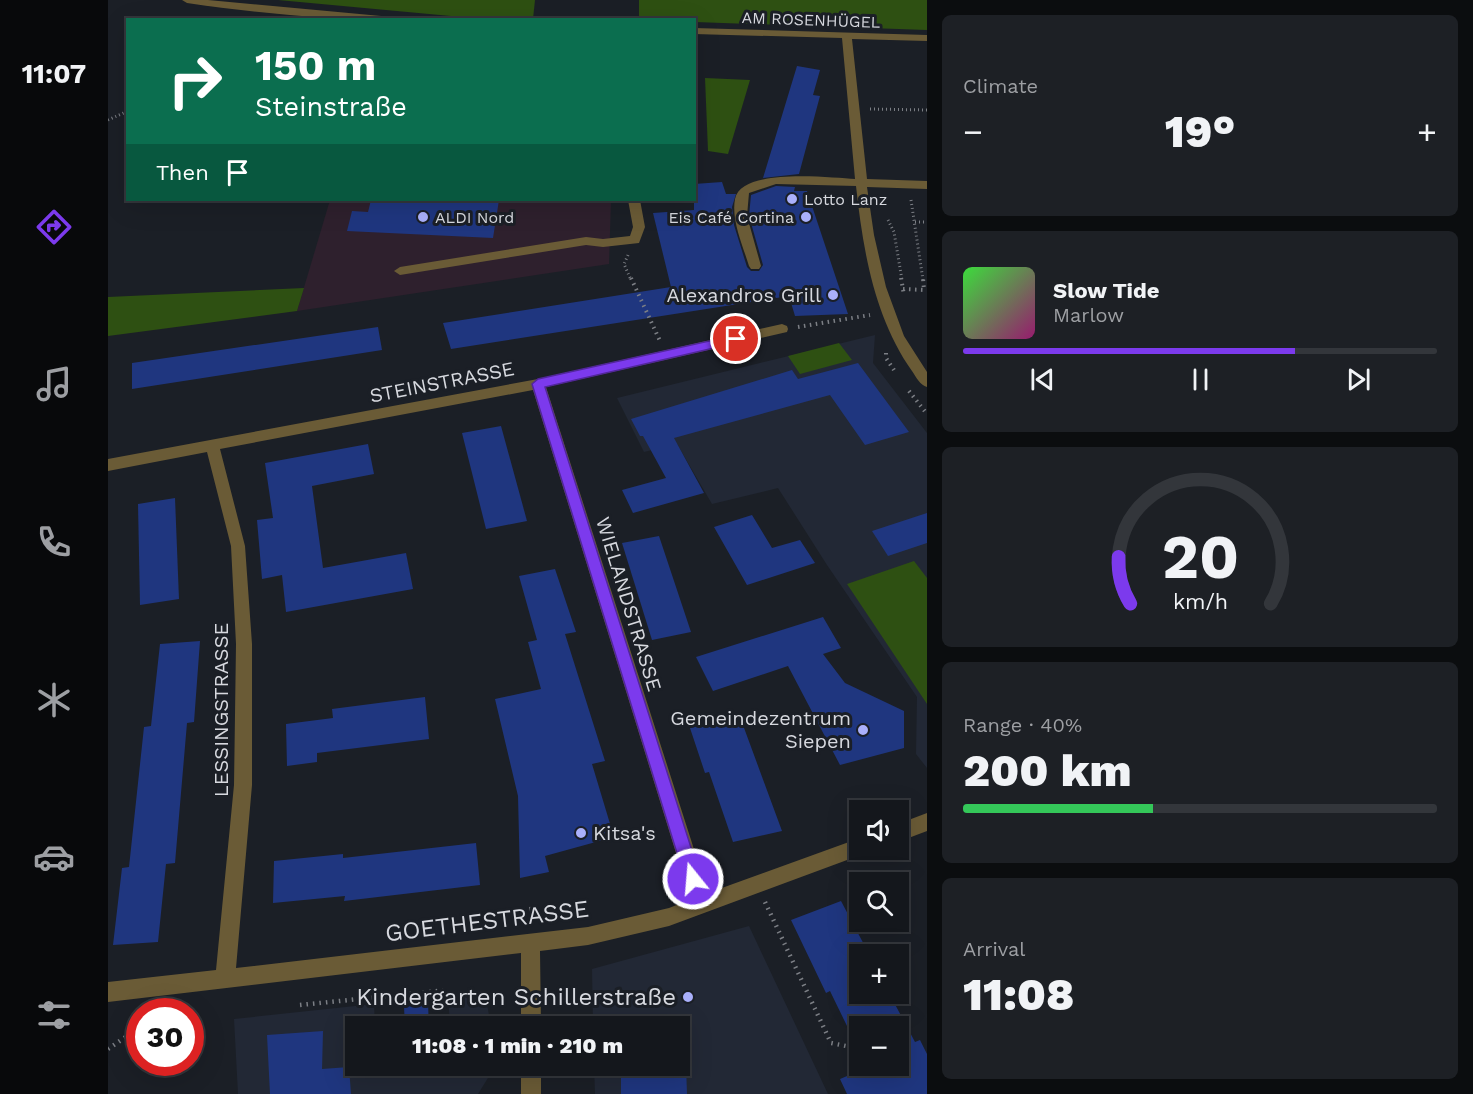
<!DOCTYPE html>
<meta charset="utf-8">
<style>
:root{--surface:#14171c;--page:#1d2025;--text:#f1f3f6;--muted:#9d9fa3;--line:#33363b;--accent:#7c3aed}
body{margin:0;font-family:"Work Sans",sans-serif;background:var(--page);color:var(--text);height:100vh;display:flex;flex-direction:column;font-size:22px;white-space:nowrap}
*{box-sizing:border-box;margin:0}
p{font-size:20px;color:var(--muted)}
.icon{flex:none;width:33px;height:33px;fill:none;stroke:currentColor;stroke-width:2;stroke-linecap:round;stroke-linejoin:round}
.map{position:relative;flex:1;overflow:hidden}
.drawer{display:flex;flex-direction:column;gap:15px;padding:15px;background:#0b0d0f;width:546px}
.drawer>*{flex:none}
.guide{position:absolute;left:18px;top:18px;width:570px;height:183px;border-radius:0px;box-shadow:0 6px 24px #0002,0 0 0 2px var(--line);background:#0b6e4f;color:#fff;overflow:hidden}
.fabs{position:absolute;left:741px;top:800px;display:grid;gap:12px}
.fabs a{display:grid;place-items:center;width:60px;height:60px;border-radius:0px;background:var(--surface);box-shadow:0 6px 24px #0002,0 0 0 2px var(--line);font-size:30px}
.speed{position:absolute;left:18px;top:998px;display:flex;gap:12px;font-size:30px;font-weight:700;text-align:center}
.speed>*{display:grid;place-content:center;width:78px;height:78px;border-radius:50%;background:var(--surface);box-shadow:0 6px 24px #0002,0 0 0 2px var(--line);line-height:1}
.speed .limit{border:9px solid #d22;background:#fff;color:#111}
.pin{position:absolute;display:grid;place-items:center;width:51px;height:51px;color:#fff;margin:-26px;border:3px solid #fff;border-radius:50%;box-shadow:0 2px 6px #0007}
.me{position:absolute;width:66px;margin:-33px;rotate:343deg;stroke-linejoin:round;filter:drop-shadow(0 0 4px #0008)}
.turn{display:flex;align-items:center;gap:21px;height:126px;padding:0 30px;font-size:27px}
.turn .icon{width:78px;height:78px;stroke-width:2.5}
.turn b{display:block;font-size:42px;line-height:51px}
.then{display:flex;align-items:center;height:57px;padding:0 30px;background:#0003;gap:12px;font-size:22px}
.big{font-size:45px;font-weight:800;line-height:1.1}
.drawer .tile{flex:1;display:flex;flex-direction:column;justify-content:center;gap:9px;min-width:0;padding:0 21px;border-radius:9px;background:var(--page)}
.drawer .dial{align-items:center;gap:0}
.dial svg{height:156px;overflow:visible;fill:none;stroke:var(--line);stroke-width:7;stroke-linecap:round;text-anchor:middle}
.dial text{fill:var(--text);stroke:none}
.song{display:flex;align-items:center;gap:18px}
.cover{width:72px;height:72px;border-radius:9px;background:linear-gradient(135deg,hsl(120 70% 55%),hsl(320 70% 35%))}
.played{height:6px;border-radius:3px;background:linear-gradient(90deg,var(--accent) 70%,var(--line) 70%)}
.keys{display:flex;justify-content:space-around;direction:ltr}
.heat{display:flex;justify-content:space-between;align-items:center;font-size:33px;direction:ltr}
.charge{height:9px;border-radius:4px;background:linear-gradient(90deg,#34c759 40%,var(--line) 0)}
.trip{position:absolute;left:237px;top:1016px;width:345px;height:60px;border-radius:0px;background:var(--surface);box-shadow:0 6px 24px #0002,0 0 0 2px var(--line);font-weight:800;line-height:60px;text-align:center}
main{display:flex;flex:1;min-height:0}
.tab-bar{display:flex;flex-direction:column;width:108px;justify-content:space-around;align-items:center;background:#08090b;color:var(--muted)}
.tab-bar .icon{width:42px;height:42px}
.tab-bar .on{color:var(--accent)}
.tab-bar b{font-size:27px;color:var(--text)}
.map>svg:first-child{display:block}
.commercial{fill:#2e202d}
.built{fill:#222835}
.green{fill:#2e5012}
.building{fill:#1f367f}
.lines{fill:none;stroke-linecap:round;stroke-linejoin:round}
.path-far2{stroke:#7c7f85;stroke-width:3;stroke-dasharray:1 3;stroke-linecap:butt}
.path-far1{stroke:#7c7f85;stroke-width:4;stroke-dasharray:1.5 4.5;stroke-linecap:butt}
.path{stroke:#7c7f85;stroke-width:4.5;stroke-dasharray:1.5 5;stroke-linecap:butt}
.minor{fill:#6a5b36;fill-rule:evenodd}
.route{fill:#7c3aed;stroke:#51269a;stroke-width:1.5}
.poi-dot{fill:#aab0fb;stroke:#1b1f26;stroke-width:2}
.labels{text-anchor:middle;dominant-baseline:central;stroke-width:6;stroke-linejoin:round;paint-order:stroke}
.far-street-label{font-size:16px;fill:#d7d9df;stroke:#1b1f26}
.far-poi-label{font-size:16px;fill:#d7d9df;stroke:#1b1f26;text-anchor:start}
.poi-label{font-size:20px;fill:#d7d9df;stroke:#1b1f26;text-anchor:end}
.street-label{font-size:20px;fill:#d7d9df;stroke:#1b1f26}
.near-street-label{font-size:24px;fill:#d7d9df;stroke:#1b1f26}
.near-poi-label{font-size:24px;fill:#d7d9df;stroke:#1b1f26;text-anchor:end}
</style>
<main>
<nav class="tab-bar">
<b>11:07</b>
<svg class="icon on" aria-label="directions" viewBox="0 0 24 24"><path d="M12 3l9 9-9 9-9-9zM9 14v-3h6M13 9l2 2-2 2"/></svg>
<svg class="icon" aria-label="music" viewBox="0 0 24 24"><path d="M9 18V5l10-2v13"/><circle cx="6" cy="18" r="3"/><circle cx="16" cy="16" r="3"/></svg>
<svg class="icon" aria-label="phone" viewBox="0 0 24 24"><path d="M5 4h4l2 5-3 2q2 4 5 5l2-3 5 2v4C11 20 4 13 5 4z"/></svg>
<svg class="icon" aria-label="climate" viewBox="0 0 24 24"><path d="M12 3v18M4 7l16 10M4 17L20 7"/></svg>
<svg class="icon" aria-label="car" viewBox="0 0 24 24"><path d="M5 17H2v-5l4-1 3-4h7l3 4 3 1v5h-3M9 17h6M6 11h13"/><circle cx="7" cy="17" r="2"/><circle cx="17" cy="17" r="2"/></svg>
<svg class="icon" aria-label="filters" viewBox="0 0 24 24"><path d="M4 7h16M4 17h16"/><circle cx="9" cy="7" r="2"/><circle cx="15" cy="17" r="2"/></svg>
</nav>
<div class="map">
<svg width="819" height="1094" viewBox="0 0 819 1094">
<rect width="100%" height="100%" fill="#1b1f26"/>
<polygon class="commercial" points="222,200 503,200 501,264 189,311"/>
<g class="built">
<polygon points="767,335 765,363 819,433 819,768 808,754 809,697 719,565 670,488 604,504 569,444 536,452 509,398"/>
<polygon points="641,926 720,1094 487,1094 486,1065 572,1065 572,1026 485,1026 484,969"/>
<polygon points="377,993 383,1026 342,1026 340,996"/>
<polygon points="266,1004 267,1026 248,1026 248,1065 388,1065 370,1094 130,1094 126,1019"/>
</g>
<g class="green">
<polygon points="170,0 427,0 425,19 375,19"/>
<polygon points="531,0 819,0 819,30 587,22 586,20 531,19"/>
<polygon points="597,78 642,80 620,154 600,151"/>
<polygon points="196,288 189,311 0,336 0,297"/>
<polygon points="731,343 744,360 692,374 680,356"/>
<polygon points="806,561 819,578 819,704 739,584"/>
</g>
<g class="building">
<polygon points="689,66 712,70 705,95 712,96 691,174 655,178"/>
<polygon points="614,182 618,194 628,194 624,207 626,225 639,267 643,271 651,271 655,265 641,216 643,195 668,186 687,187 686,191 699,191 740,314 687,316 681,296 343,349 335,323 563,287 545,213 586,210 586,184"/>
<polygon points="263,200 391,200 385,238 239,231 244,211 260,212"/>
<polygon points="270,327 274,350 24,389 24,363"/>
<polygon points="750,363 801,432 757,445 722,395 566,438 596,493 525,513 514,490 558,478 535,436 532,436 523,419 684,370 690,379"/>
<polygon points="393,426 419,521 378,529 354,433"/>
<polygon points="260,444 266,474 204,486 215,568 298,553 305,589 178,612 174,575 154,579 149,520 165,518 157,463"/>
<polygon points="67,498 71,599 32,605 30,504"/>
<polygon points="819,513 819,543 780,556 764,531"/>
<polygon points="644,515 664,548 692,540 707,563 639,585 606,527"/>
<polygon points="551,536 583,632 544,640 514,543"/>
<polygon points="447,569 468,632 457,634 497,761 484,764 506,837 437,856 441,872 412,878 410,796 387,699 433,689 420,642 429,640 411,576"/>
<polygon points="715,617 733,648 715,654 737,683 796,711 796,748 732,765 680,666 605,691 588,657"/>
<polygon points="92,641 86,722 79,723 67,863 58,864 50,942 5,945 14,868 21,867 36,727 43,726 52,644"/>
<polygon points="317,697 321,739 209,753 209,762 179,766 178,724 225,718 224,709"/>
<polygon points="632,717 674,831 625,842 601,772 597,773 582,728"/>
<polygon points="368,843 372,885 236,901 237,896 165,903 166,861 235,854 235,858"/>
<polygon points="733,901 761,954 752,954 752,993 781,993 807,1042 812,1040 819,1054 819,1094 739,1094 732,1079 765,1065 790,1065 790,1026 739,1026 722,991 718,993 683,920"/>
<polygon points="320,1004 321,1026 297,1026 296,1007"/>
<polygon points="215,1031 214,1069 241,1067 243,1094 162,1094 159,1035"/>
<polygon points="513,1065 578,1065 579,1094 513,1094"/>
</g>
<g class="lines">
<g class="path-far2">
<polyline points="762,109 819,110"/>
<polyline points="0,120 20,111"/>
<polyline points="803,200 815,280"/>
<polyline points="780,220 786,232 794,280"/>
<polyline points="807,222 819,222"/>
<polyline points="520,255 516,264 523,280"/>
</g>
<g class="path-far1">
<polyline points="523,278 552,341"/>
<polyline points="793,278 796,295"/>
<polyline points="795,289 816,290 815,278"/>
<polyline points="690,327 762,315"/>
<polyline points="778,353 778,358 786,370"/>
<polyline points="801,391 819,414"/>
</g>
<g class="path">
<polyline points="657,902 723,1043 743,1047"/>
<polyline points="357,918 423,909"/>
<polyline points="192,1005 340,990"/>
<polyline points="0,1049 28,1030 32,1022"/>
</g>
<g class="minor">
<path d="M74 0H100L284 17 289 20C219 20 148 13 79 3Z"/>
<path d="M586 28 819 35V41L744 39 759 179 819 181V189L759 187 766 235 778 287 796 336 819 372V387C812 385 808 377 804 371 766 317 755 250 748 186L668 184 641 193 639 216 653 266 651 269H643L641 266C635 246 623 220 627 199 633 167 723 178 747 179L734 38 586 34Z"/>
<polygon points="520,200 532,200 537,227 531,243 495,247 478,245 292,275 286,271 292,267 478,237 495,239 522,236 525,227"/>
<path d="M674 324 679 326 680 329 679 332 438 387 600 893 752 838V849H760L758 853 561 926 480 945 432 951 433 1026H413V953L0 1002V982L108 970 126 785 128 644 123 546 99 452 0 471V459L430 379ZM425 390 576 879 584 899 561 908 480 927 128 968 144 785V644L137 546 112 449Z"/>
<polygon points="819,813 819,831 790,842 790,824"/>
<rect x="413" y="1065" width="20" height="29"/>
</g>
</g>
<polygon class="route" points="628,335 634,339 632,342 437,387 593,879 591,885 585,888 579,885 577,879 424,384 430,379"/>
<g class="poi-dot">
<circle cx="684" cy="199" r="6"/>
<circle cx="315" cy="217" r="6"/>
<circle cx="698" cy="217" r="6"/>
<circle cx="725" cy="295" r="6"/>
<circle cx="755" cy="730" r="6"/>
<circle cx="473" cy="833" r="6"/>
<circle cx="580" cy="997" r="6"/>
</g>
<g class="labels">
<g class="far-street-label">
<text transform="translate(703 20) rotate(2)">AM ROSENHÜGEL</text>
</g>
<g class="far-poi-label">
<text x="696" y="199">Lotto Lanz</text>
<text x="327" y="217">ALDI Nord</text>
<text x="686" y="217" text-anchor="end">Eis Café Cortina</text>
</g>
<g class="poi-label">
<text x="713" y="295">Alexandros Grill</text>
<text x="743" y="718">Gemeindezentrum<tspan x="743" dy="23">Siepen</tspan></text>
<text x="485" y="833" text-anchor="start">Kitsa's</text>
</g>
<g class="street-label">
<text transform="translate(334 382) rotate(-11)">STEINSTRASSE</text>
<text transform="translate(521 604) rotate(73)">WIELANDSTRASSE</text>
<text transform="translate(113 710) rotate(-90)">LESSINGSTRASSE</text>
</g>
<g class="near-street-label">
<text transform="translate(379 921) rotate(-7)">GOETHESTRASSE</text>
</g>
<g class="near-poi-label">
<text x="568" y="997">Kindergarten Schillerstraße</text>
</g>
</g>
</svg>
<div class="fabs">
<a><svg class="icon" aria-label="sound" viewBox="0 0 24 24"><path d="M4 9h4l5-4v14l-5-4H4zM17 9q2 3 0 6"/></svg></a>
<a><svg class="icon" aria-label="search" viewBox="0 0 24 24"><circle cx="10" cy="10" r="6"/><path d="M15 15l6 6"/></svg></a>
<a>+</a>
<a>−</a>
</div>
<div class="speed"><div class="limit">30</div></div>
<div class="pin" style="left:628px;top:339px;background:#d93025"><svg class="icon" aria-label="arrive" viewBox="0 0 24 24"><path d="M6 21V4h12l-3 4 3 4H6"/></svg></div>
<svg class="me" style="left:585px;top:879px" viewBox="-20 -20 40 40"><circle r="17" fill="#7c3aed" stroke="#fff" stroke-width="3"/><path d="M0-11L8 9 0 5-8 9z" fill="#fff"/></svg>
<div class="trip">11:08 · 1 min · 210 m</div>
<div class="guide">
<div class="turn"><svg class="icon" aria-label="right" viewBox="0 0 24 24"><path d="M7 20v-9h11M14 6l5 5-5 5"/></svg><div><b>150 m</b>Steinstraße</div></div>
<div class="then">Then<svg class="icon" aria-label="arrive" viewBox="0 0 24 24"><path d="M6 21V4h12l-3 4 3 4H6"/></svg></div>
</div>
</div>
<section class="drawer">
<div class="tile"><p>Climate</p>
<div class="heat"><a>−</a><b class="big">19°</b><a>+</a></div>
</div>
<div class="tile">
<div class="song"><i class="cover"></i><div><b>Slow Tide</b><p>Marlow</p></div></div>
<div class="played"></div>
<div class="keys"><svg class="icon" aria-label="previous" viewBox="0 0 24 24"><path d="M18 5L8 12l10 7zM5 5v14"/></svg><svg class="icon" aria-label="pause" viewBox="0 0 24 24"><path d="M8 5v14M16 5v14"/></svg><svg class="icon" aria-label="next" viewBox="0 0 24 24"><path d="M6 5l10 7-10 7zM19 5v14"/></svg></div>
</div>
<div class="tile dial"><svg viewBox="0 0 100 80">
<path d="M14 69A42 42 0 1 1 86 69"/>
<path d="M14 69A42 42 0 0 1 8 45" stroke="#7c3aed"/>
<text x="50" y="56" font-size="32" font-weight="700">20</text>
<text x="50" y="72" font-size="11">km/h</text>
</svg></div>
<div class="tile"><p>Range · 40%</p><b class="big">200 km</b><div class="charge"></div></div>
<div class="tile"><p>Arrival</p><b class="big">11:08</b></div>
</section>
</main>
